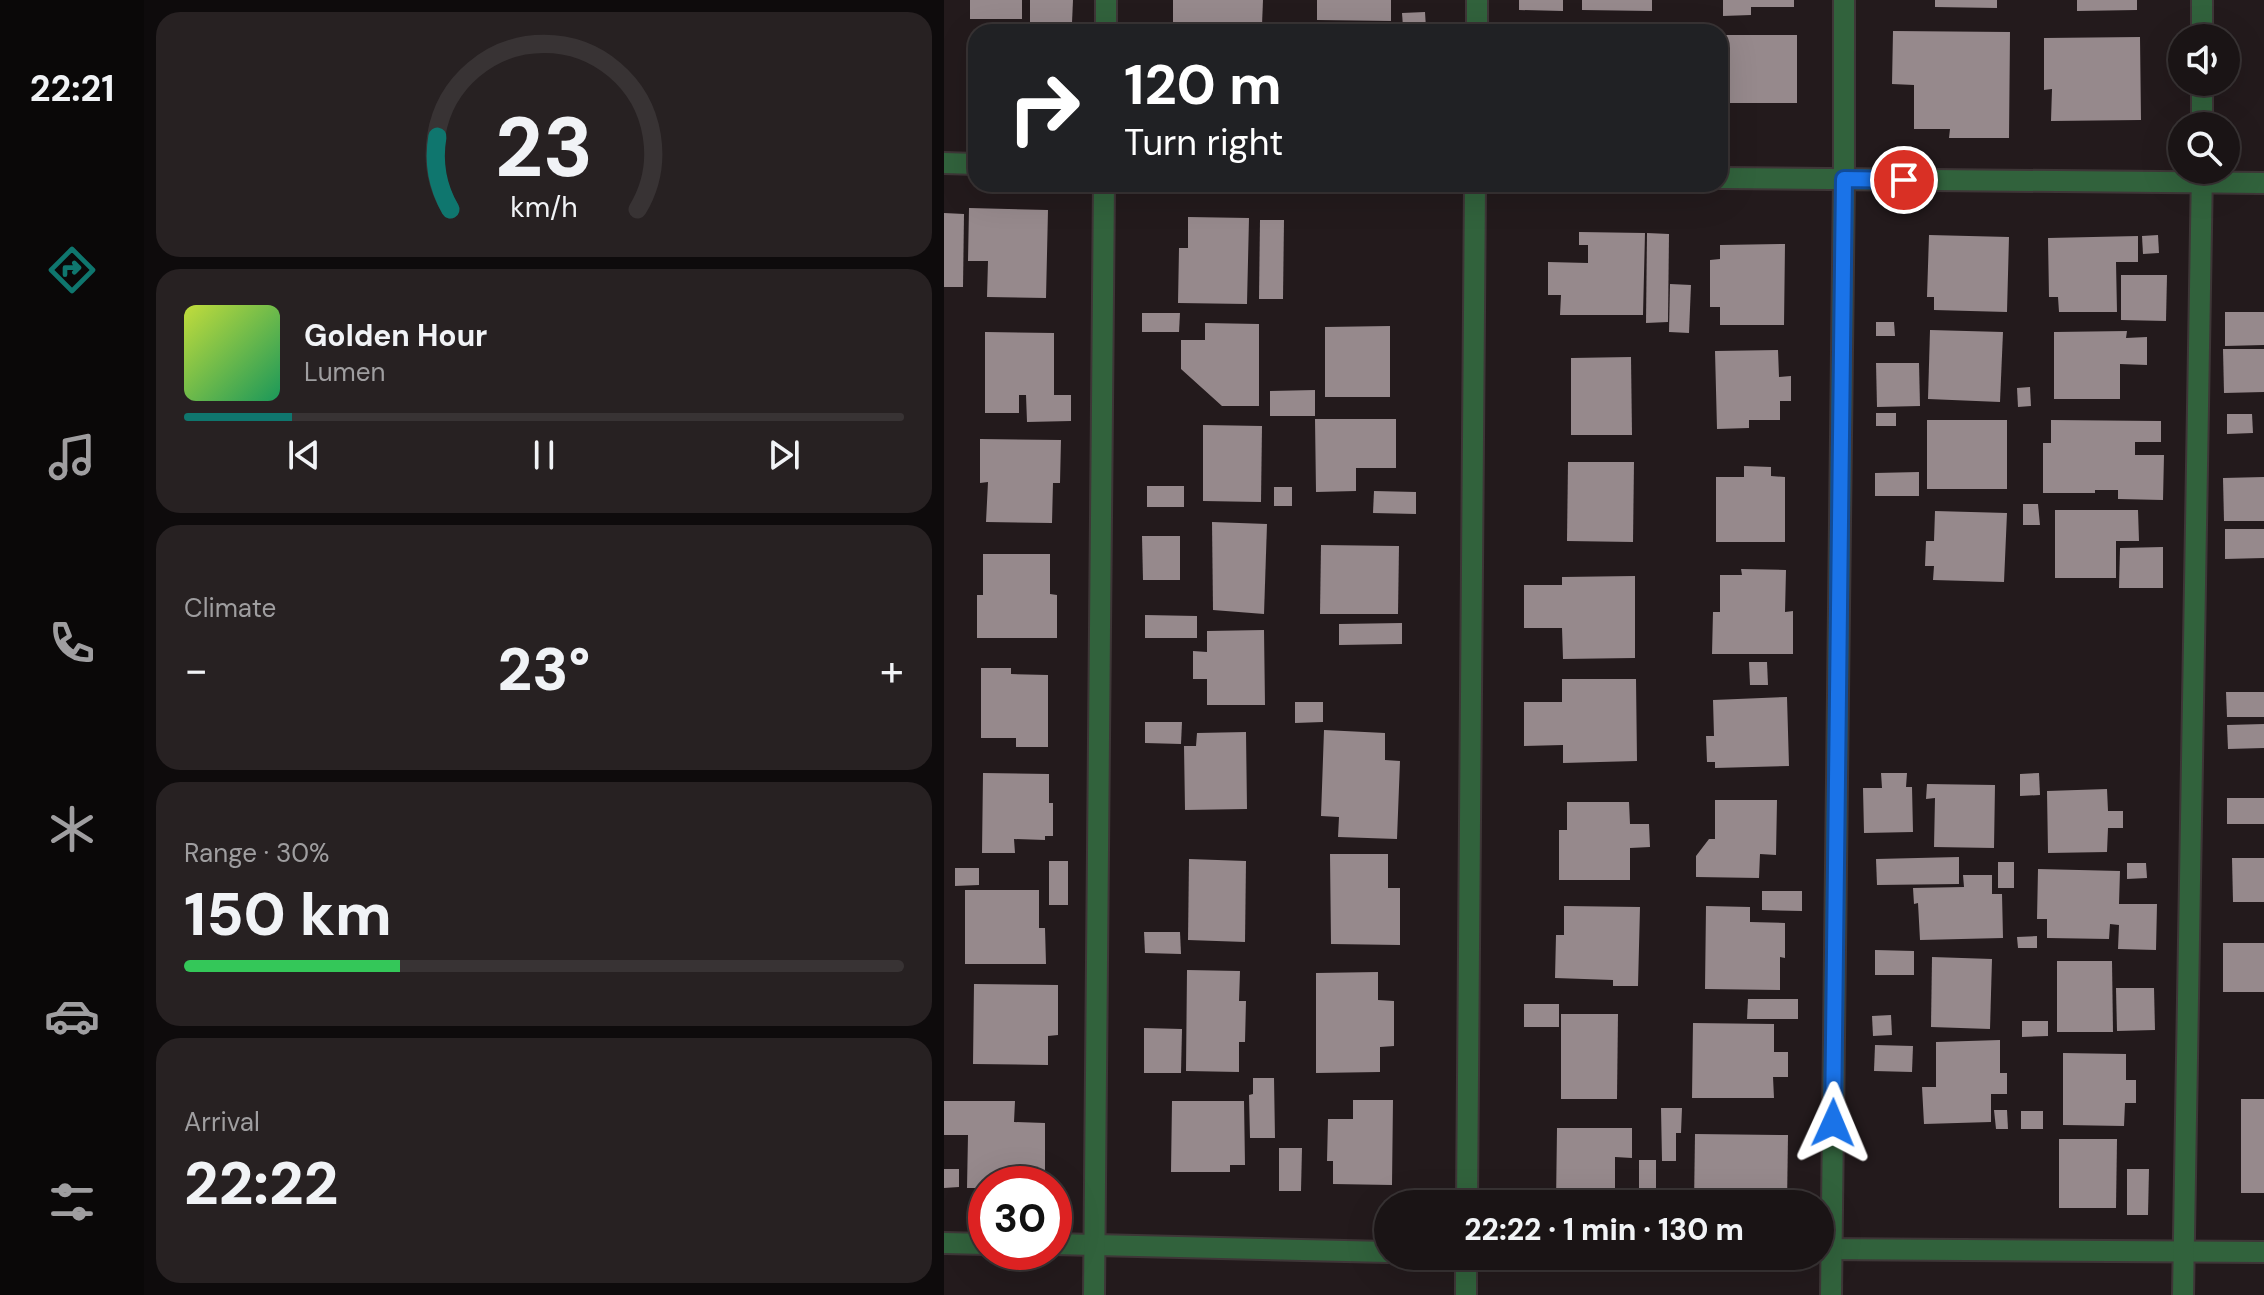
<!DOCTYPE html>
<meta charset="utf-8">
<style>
:root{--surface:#1a1415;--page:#272122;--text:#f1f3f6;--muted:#9f9ea0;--line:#383334;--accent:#0f766e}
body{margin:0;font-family:"DM Sans",sans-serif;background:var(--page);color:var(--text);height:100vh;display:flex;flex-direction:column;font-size:30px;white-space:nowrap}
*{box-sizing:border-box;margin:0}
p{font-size:26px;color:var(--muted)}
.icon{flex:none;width:44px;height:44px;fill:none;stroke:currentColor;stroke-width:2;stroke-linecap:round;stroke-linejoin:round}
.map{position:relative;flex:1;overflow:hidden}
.details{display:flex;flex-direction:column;gap:12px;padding:12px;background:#0e0b0c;width:800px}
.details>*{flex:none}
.hud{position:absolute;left:24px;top:24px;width:760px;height:168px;border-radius:24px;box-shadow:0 8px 32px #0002,0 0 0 2px var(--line);background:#202124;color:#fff;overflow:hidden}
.tools{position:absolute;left:1224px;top:24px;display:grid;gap:16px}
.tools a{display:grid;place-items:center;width:72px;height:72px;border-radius:50%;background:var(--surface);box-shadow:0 8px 32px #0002,0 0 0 2px var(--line);font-size:40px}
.speed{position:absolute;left:24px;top:1166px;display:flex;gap:16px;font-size:40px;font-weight:700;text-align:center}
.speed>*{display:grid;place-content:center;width:104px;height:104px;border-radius:50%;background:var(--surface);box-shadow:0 8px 32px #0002,0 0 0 2px var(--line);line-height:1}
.speed .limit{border:12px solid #d22;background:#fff;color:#111}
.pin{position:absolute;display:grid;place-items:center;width:68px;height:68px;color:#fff;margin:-34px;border:4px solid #fff;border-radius:50%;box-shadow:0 2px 8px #0007}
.me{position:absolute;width:88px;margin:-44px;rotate:1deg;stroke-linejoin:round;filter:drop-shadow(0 0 6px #0008)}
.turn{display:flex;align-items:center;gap:28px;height:168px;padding:0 24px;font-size:36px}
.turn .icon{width:104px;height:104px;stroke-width:2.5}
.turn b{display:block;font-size:56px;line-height:68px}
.big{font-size:60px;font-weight:800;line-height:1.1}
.details .card{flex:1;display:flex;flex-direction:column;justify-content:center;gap:12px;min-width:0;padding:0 28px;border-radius:24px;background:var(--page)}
.details .dial{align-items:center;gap:0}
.dial svg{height:208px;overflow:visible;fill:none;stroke:var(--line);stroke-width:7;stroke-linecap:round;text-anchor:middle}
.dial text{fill:var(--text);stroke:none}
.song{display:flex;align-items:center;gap:24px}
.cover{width:96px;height:96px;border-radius:12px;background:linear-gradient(135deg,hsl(70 70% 55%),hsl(150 70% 35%))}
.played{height:8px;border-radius:4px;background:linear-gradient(90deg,var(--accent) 15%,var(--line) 15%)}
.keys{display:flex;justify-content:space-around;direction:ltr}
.heat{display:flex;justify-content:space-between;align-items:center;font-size:44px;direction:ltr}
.charge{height:12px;border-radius:6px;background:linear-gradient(90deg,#34c759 30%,var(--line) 0)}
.trip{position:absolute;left:430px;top:1190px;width:460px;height:80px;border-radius:40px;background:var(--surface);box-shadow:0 8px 32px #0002,0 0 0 2px var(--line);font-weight:800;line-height:80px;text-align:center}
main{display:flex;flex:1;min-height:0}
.menu{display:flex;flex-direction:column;width:144px;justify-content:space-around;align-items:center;background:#0a0808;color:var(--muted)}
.menu .icon{width:56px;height:56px}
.menu .active{color:var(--accent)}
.menu b{font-size:36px;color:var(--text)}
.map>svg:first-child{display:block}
.building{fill:#96898c}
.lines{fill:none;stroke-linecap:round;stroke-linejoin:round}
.minor-casing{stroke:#3e3637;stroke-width:24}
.minor{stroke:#31623c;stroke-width:20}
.route-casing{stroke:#114b97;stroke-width:20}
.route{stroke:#1a73e8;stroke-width:14}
</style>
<main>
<nav class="menu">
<b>22:21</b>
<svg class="icon active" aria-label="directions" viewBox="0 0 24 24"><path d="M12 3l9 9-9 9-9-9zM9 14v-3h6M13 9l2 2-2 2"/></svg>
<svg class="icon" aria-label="music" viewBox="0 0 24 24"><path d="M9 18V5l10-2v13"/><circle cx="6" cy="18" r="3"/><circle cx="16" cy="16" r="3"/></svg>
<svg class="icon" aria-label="phone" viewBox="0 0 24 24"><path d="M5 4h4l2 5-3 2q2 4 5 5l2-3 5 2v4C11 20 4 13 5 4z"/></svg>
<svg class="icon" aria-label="climate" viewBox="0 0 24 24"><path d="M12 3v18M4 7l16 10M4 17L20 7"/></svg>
<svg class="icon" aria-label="car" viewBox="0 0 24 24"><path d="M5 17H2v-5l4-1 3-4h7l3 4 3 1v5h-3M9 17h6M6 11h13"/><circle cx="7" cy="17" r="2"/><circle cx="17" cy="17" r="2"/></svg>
<svg class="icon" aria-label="filters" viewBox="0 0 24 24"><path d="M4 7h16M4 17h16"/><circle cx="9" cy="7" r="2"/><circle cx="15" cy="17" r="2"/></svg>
</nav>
<section class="details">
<div class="card dial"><svg viewBox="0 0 100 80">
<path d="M14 69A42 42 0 1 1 86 69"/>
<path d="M14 69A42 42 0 0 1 9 41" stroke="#0f766e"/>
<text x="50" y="56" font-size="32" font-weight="700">23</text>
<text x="50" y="72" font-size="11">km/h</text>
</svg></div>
<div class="card">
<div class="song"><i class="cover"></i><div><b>Golden Hour</b><p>Lumen</p></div></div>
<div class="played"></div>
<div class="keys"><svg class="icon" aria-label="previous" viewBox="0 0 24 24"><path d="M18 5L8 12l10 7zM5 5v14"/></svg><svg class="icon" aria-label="pause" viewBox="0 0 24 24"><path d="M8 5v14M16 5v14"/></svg><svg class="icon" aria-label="next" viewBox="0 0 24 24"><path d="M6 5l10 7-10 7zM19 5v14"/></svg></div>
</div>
<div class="card"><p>Climate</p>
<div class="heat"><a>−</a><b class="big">23°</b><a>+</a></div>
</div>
<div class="card"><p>Range · 30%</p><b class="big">150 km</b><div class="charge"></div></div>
<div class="card"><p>Arrival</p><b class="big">22:22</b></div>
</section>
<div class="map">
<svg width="1320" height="1295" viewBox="0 0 1320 1295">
<rect width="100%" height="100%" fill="#231a1c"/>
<g class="building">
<rect x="26" y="0" width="52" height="19"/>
<polygon points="86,0 129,0 128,23 86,23"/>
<polygon points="229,0 319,0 318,25 229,24"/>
<polygon points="373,0 447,0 447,21 373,20"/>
<polygon points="575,0 619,0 619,11 575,10"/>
<polygon points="638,0 708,0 708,11 638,10"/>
<polygon points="779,0 850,0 850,7 807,7 807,15 779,16"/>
<polygon points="991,0 1053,0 1053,8 991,7"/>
<polygon points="1133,0 1193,0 1193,10 1133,11"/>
<polygon points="481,12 482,28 459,27 458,13"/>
<polygon points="949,31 1066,32 1065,138 1005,138 1006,129 970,129 970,85 948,84"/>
<rect x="776" y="35" width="77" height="68"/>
<polygon points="1196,37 1197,120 1107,121 1108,89 1100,90 1100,38"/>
<polygon points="25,208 104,210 102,298 43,297 44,261 24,261"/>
<polygon points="0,213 20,214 19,287 0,287"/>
<polygon points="244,217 305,218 303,304 234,303 235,248 244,248"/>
<polygon points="316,220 340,220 339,299 315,299"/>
<polygon points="635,232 701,233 699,315 616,315 617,295 604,295 604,262 644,263 644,245 635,245"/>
<polygon points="703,233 725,234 724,322 702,323"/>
<polygon points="985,235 1065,237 1063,312 990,310 990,297 983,297"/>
<polygon points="1214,235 1215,253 1199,254 1198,236"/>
<polygon points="1194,236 1194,262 1172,262 1173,312 1115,312 1114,297 1105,297 1104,238"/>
<polygon points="841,244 840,325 776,325 776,307 766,307 766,260 776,259 776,245"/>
<polygon points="1177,275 1223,275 1222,321 1177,320"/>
<polygon points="726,284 747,285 745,333 725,332"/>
<polygon points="1281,312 1320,312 1320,345 1281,346"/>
<polygon points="198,313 236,313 235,332 198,332"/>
<polygon points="932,322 950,322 951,336 932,336"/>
<polygon points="261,323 315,324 315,406 278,406 237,369 237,340 261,340"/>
<polygon points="446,326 446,397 381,397 381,327"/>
<polygon points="986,330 1059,332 1056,402 984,399"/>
<polygon points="1183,331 1182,338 1203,337 1203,365 1176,364 1176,399 1110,399 1110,332"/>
<polygon points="41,332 110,333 110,395 127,395 127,421 83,422 82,395 75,395 75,413 41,413"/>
<polygon points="1279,349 1320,349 1320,392 1280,393"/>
<polygon points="834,350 835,377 847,376 847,401 836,401 836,420 805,420 805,428 773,429 771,351"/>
<polygon points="687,357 688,435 627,435 627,358"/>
<polygon points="932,363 975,363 976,406 933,407"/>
<polygon points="1086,387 1087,406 1074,407 1073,388"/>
<polygon points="371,390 371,416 326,416 326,391"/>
<rect x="932" y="413" width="20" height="13"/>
<polygon points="1283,414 1308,414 1309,433 1283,434"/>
<polygon points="371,419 452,419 452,468 412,468 412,491 372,492"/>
<rect x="983" y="420" width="80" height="69"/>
<polygon points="1107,420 1217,421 1217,442 1191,442 1191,455 1220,455 1219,500 1174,499 1174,490 1151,490 1151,493 1099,493 1099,443 1107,443"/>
<polygon points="259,425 318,426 317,502 259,501"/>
<polygon points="36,439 117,440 116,483 109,483 108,523 42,522 44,482 36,483"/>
<polygon points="624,462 690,462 689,542 623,541"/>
<polygon points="800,466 827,467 827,476 841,477 841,542 772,542 772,477 800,477"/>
<polygon points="975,472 975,496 931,496 931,473"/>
<polygon points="1320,477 1320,521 1280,521 1279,478"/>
<rect x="203" y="486" width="37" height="21"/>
<rect x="330" y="487" width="18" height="19"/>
<polygon points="430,491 472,492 472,514 429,513"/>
<polygon points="1079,504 1094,504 1096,525 1079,525"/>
<polygon points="1111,510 1194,510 1195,541 1172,541 1172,578 1111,578"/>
<polygon points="991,511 1063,513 1060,582 989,580 990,566 981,566 982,541 990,541"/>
<polygon points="268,522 323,524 320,614 269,610"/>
<polygon points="1281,529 1320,529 1320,558 1281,559"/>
<polygon points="198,536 236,536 236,580 199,580"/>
<polygon points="377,545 455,546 454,614 376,614"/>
<polygon points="1219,547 1219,588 1175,588 1176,548"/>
<polygon points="39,554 106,554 106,594 113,595 113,638 33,638 33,595 39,595"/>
<polygon points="797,569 842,570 841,612 849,611 849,654 768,654 769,612 776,612 776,575 798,575"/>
<polygon points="691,576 691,658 619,659 618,628 580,628 580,585 618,585 618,577"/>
<polygon points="201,615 253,616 253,638 201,638"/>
<polygon points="458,623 458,644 395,645 395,624"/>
<polygon points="320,630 321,705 263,705 263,679 249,679 249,651 263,652 263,631"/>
<polygon points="805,662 823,662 824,685 806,685"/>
<polygon points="37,668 67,668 67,674 104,675 104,747 72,747 72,738 37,738"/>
<polygon points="618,679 692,679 693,761 619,763 619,745 580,746 580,702 618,702"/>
<polygon points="1282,692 1320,692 1320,717 1283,717"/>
<polygon points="843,697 845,766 771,768 771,762 763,762 762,736 770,736 769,700"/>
<polygon points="351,702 379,702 379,722 351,723"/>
<polygon points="201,722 238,722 237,744 201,743"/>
<polygon points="1320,724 1320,748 1284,749 1283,725"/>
<polygon points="380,730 441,733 441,760 456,761 453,839 394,837 395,817 377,816"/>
<polygon points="302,732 303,809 241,810 240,746 252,746 253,733"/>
<polygon points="39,773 105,774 105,803 109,803 109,836 101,836 101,840 70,839 71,853 38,853"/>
<polygon points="937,773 963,773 962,787 968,787 969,832 920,833 919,788 938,788"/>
<polygon points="1095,773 1096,795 1076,796 1076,774"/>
<polygon points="983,784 1051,785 1050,848 990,847 991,798 982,799"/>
<polygon points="1163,789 1164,811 1179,811 1179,828 1164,828 1163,852 1104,853 1103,791"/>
<rect x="1283" y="798" width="37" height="26"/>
<polygon points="771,800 833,800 832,855 816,854 815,878 752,877 752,856 765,839 771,839"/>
<polygon points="623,802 685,802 686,824 705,824 706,847 686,848 686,880 615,880 615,830 623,830"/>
<polygon points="386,854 444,854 444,888 456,888 456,945 387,944"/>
<polygon points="1015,857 1015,884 933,885 932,859"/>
<polygon points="1288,858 1320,858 1320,902 1289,902"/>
<polygon points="245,859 302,861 301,942 244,940"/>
<rect x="105" y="861" width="19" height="44"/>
<rect x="1054" y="862" width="16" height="26"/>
<polygon points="1183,863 1202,863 1203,878 1183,879"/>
<polygon points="11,868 35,868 35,885 11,886"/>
<polygon points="1094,869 1176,871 1175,904 1213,904 1212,950 1174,949 1175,925 1166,924 1165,939 1103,938 1103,919 1093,919"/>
<polygon points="1019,875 1048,875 1048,894 1058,894 1059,938 976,940 974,903 970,904 969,888 1020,887"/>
<polygon points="21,890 95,890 95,928 101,928 102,964 21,964"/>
<polygon points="818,891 858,891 858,911 818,910"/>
<polygon points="620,906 696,907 694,986 669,986 669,980 611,978 612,935 620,935"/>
<polygon points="762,906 806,907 806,922 841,923 841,958 836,957 836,990 761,989"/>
<polygon points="200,932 236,932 237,954 201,953"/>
<polygon points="1093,936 1093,948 1074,948 1073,937"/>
<rect x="1279" y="943" width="41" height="49"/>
<polygon points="931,950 970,951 970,975 931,975"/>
<polygon points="988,957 1048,959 1046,1029 987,1027"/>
<polygon points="1113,961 1168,961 1169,1032 1113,1032"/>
<polygon points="243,970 296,971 295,1001 302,1001 301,1042 295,1042 295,1072 242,1071"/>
<polygon points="434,972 434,1000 450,1001 450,1046 436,1047 436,1072 372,1073 372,973"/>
<polygon points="30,984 114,985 114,1035 104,1036 104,1065 29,1064"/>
<polygon points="1172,988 1210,988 1211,1030 1173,1031"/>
<polygon points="804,999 854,999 854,1019 803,1019"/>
<rect x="580" y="1004" width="35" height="23"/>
<polygon points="617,1014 674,1014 673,1099 617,1099"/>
<polygon points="947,1015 948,1035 929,1036 928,1016"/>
<polygon points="1078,1021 1104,1021 1104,1036 1078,1037"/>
<polygon points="749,1023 830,1024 830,1052 844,1052 844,1077 829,1077 830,1098 748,1098"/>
<polygon points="200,1028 238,1029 237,1073 200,1073"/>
<polygon points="1056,1040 1056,1073 1063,1073 1063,1094 1047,1094 1047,1122 980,1124 978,1087 992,1087 992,1042"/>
<polygon points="931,1045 969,1046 968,1072 930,1071"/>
<polygon points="1119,1053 1182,1054 1182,1080 1192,1080 1192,1103 1181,1103 1180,1126 1119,1125"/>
<polygon points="309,1078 330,1078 331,1138 306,1138 305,1095 309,1094"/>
<rect x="1297" y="1099" width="23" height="94"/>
<polygon points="409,1100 449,1100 448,1185 389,1184 389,1161 383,1161 384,1119 409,1119"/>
<polygon points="0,1101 71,1101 70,1122 101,1123 101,1184 42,1184 42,1188 23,1188 24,1135 0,1135"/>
<polygon points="228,1101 300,1101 301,1165 286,1165 286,1172 227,1172"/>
<polygon points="717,1108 738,1108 737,1133 732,1133 732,1161 718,1161"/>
<polygon points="1050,1110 1063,1110 1064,1129 1052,1129"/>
<rect x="1077" y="1111" width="22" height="18"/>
<polygon points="613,1128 688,1128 688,1158 671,1157 671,1204 612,1204"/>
<polygon points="751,1134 844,1135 843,1204 750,1204"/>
<polygon points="1115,1139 1173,1139 1172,1208 1115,1208"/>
<polygon points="335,1148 358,1148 357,1191 335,1191"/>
<rect x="695" y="1160" width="17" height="44"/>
<polygon points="0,1169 15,1169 15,1187 0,1188"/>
<polygon points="1183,1169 1205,1169 1204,1215 1183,1215"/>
</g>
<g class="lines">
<defs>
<g id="minor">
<polyline points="1258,0 1258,38"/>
<polyline points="162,32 162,0"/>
<polyline points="533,32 533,0"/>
<polyline points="1258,82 1258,126"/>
<polyline points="0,163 32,164"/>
<polyline points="776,178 1320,183"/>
<polyline points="523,1204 531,184"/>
<polyline points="0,1243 42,1244"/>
<polyline points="110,1244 444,1252"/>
<polyline points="876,1249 1320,1252"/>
<polyline points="150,1295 160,184"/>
<polyline points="522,1295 522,1256"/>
<polyline points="887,1295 900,179 900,0"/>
<polyline points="1239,1295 1258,170"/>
</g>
</defs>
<use href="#minor" class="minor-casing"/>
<use href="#minor" class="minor"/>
</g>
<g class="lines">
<defs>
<polyline id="route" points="889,1123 900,179 960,180"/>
</defs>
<use href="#route" class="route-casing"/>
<use href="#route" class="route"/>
</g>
</svg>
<div class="tools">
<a><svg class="icon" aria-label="sound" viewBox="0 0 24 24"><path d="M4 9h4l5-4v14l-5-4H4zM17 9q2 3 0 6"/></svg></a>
<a><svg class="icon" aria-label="search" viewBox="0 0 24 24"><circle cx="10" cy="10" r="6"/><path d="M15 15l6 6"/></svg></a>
</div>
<div class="speed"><div class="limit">30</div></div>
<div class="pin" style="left:960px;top:180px;background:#d93025"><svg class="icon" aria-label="arrive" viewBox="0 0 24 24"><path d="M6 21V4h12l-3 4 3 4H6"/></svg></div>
<svg class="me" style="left:889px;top:1123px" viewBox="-20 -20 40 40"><path d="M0-17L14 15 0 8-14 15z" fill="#1a73e8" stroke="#fff" stroke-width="4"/></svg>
<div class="trip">22:22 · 1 min · 130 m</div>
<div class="hud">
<div class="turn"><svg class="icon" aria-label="right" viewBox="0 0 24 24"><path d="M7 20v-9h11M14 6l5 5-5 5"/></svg><div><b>120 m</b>Turn right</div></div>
</div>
</div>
</main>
